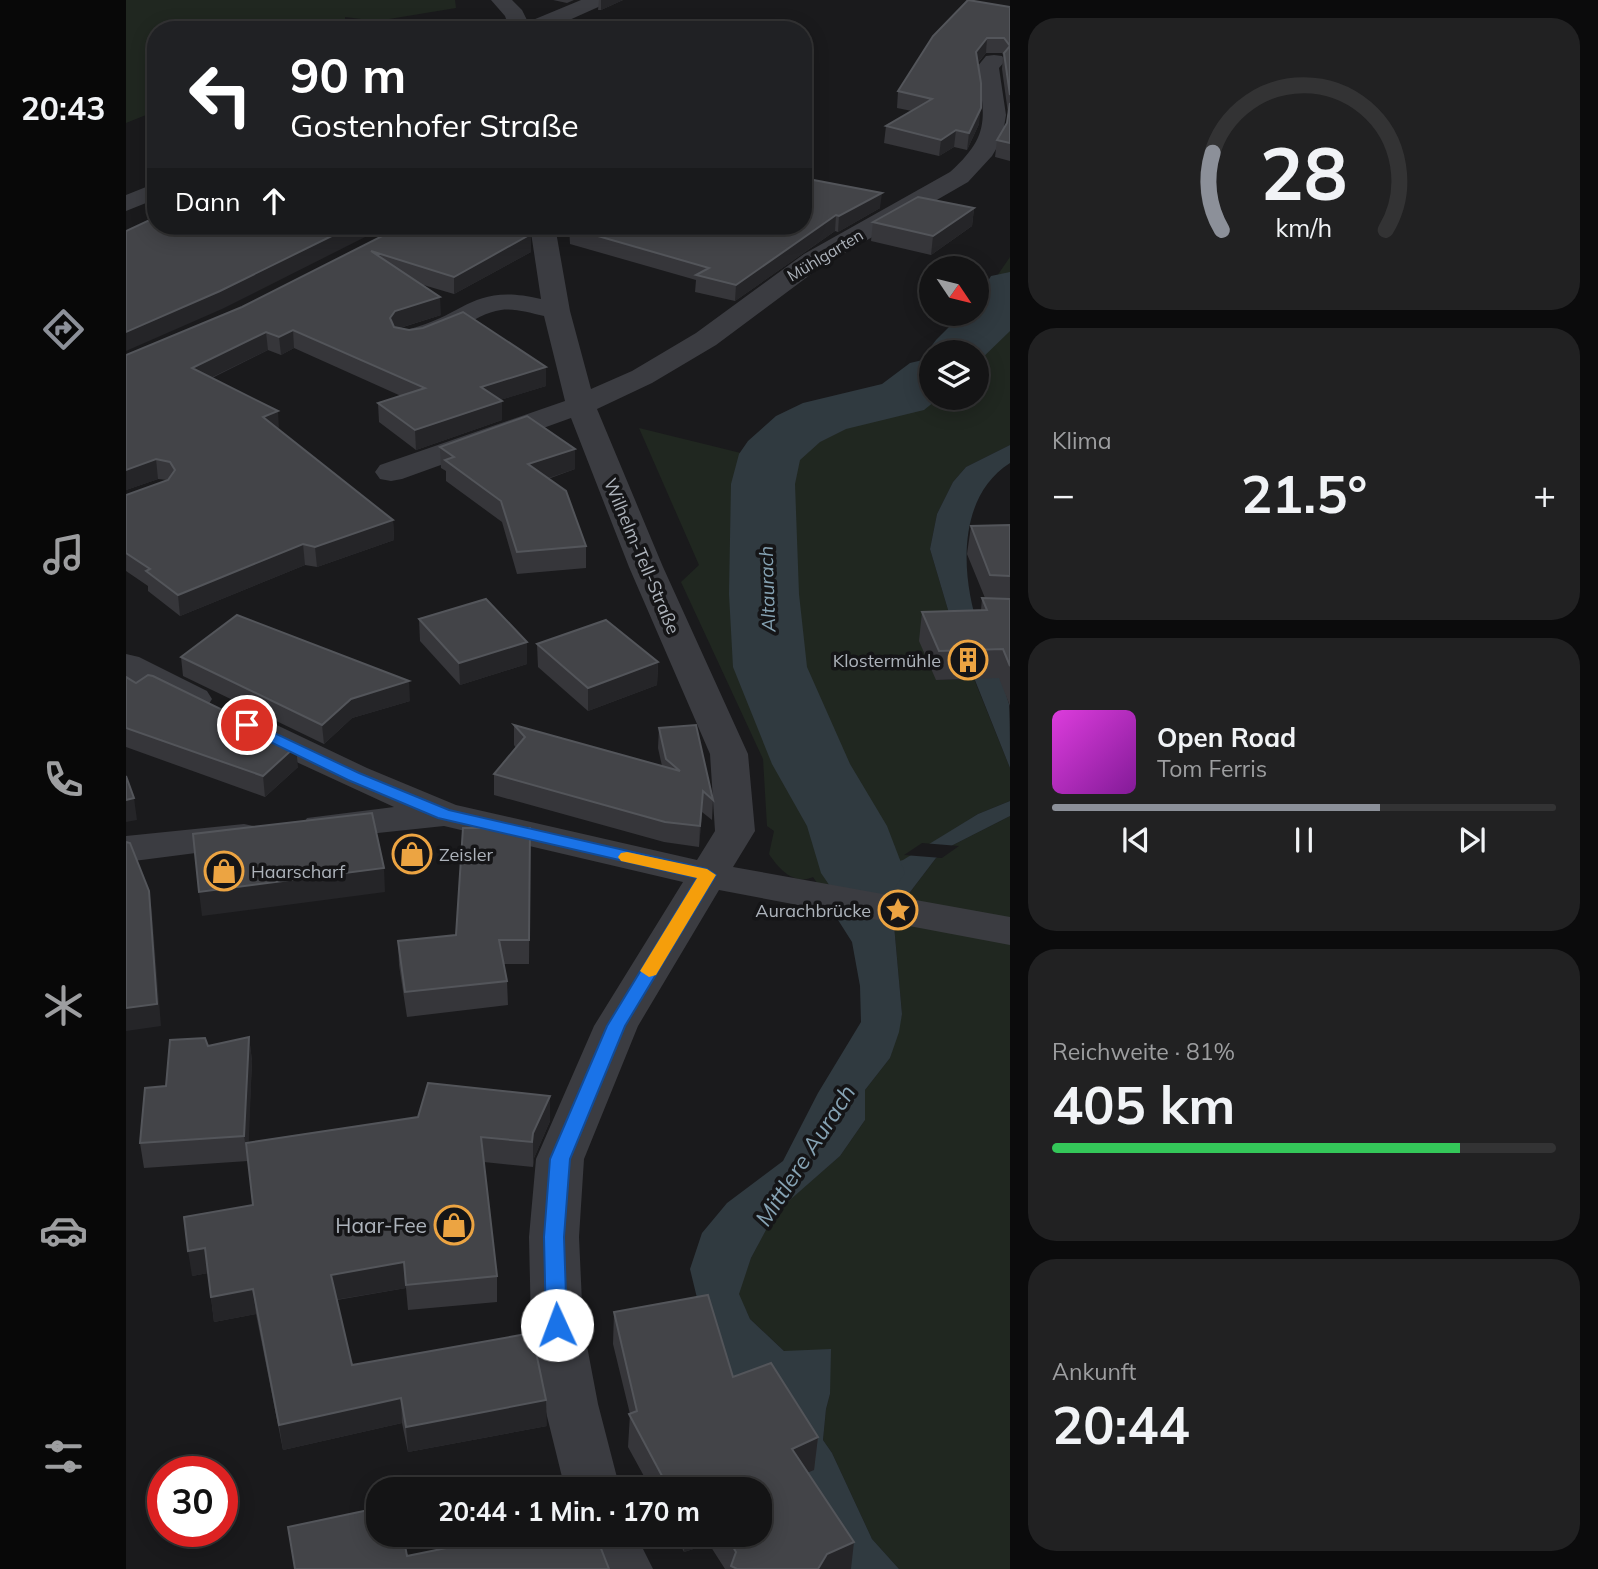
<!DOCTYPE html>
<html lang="de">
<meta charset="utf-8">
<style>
:root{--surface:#141415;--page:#212122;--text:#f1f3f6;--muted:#9d9ea0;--line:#333334;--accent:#8c9099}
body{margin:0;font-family:Mulish,sans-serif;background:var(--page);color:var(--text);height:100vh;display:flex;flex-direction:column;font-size:26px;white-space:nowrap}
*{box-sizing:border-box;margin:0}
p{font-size:23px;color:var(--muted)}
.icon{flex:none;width:38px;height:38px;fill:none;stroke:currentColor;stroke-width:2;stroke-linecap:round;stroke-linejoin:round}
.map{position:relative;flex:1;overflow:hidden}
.side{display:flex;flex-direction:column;gap:18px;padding:18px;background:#0b0b0c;width:588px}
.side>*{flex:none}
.hud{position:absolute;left:21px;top:21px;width:665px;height:214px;border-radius:28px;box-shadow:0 4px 18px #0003,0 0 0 2px var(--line);background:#202124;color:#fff;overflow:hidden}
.needle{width:46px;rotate:125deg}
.buttons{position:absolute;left:793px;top:256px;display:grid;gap:14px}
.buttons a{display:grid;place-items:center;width:70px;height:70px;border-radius:50%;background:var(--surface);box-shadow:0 4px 18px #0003,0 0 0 2px var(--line);font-size:35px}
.speed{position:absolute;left:21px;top:1456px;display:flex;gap:14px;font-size:35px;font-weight:700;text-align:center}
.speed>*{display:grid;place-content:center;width:91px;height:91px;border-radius:50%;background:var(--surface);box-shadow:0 4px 18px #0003,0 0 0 2px var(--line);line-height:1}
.speed .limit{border:10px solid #d22;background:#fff;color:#111}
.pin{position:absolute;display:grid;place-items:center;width:60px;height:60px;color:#fff;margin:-30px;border:4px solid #fff;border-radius:50%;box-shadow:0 2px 7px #0007}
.me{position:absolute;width:77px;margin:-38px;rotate:358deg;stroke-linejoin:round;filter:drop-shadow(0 0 5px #0008)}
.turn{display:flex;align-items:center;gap:24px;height:147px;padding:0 28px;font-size:32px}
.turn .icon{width:91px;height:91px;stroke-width:2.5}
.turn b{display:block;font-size:49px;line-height:60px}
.then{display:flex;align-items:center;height:66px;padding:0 28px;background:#0003;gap:14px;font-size:26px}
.big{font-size:52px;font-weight:700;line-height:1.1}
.side .card{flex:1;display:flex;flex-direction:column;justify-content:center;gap:10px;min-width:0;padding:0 24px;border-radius:28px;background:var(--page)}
.side .dial{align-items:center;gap:0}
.dial svg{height:182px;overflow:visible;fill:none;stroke:var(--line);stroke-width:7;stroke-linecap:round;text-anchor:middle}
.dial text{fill:var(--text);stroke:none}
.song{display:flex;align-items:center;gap:21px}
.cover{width:84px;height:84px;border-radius:10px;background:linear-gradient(135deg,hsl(300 70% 55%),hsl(290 70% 35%))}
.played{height:7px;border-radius:4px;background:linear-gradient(90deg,var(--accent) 65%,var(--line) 65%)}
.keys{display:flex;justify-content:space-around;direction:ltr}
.heat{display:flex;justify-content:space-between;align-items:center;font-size:38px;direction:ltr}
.charge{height:10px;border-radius:5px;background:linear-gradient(90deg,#34c759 81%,var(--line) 0)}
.trip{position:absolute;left:240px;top:1477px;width:406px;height:70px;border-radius:28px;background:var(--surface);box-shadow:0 4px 18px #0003,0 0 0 2px var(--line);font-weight:700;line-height:70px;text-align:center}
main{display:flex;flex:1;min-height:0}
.tabs{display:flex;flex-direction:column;width:126px;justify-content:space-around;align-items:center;background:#080808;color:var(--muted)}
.tabs .icon{width:49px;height:49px}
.tabs .on{color:var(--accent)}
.tabs b{font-size:32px;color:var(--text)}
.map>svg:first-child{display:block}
.green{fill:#202720}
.water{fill:#303a40}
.pier{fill:#1a1a1c}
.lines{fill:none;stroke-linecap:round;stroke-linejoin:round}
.river{fill:#303a40;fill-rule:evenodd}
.minor{fill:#3b3c41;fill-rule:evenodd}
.wall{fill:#36363a}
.shaded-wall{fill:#252528}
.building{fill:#434448;stroke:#53555a;stroke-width:2}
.route{fill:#1a73e8;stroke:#114b97;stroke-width:2}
.slow{fill:#f59e0b}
.labels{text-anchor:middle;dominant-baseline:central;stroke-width:7;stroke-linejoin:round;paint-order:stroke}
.far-street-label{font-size:16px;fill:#adb3bb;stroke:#151517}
.street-label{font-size:18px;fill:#adb3bb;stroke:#151517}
.poi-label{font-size:18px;fill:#adb3bb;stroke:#151517;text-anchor:end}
.water-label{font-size:19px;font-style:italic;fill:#86a3b4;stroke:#151517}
.near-poi-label{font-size:21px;fill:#adb3bb;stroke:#151517;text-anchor:end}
.near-water-label{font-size:23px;font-style:italic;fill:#86a3b4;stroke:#151517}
</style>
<main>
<nav class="tabs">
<b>20:43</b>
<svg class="icon on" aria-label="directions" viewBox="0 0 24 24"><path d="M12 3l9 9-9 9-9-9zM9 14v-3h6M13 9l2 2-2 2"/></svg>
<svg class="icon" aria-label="music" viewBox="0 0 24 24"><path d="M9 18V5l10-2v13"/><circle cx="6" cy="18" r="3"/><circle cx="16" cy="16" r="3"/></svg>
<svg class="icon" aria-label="phone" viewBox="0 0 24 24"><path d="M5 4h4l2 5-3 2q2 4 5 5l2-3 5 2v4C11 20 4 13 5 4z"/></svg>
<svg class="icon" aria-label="climate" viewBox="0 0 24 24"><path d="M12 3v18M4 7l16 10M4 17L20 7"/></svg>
<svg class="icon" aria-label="car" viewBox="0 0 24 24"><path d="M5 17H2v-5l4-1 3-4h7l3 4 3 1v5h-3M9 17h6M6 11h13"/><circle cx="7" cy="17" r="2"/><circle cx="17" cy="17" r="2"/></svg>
<svg class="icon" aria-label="filters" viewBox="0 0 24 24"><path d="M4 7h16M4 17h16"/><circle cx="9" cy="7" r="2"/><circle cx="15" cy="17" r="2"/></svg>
</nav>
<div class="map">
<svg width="884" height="1569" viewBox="0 0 884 1569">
<rect width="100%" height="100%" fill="#1a1a1c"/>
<g class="green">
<polygon points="0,0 329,0 330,8 251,21 219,17 219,27 215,30 30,30 30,111 0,123"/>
<path d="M884 257V445L840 467 827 482 811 514 804 549 825 620 810 680 848 679 884 768V801L852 814 777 861 770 862 762 858 746 824 673 776 712 861 709 886 691 883 687 877C668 886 652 868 643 854L648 831 641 826 637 759 555 582 573 565 513 428 627 456 657 422 677 413 767 389 805 353V397H850V352H807L845 313H850L851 305Z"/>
<polygon points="884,816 884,1569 773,1569 746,1539 706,1453 697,1440 700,1409 704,1394 624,1319 612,1294 625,1258 649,1212 714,1156 739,1120 739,1090 764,1058 776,1014 768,925 778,900 810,858 827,845"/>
</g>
<g class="water">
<path d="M884 445V463C830 497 835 577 853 629 862 654 876 678 883 704 884 723 884 748 884 768L825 620 804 549 811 514 827 482 840 467Z"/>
<polygon points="706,774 746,824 762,858 770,862 777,860 852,814 884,801 884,816 827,845 810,858 778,900 768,925 776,1014 773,1032 764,1058 739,1090 739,1120 714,1156 649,1213 625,1258 613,1294 624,1319 658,1351 705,1349 704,1394 700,1409 697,1440 706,1453 746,1539 773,1569 725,1569 718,1564 615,1406 571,1298 564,1269 576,1233 601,1203 657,1161 692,1093 735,1022 734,986 726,942 707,912 712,861 673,776"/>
</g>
<g class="pier">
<polygon points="698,836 757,840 764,854 704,850"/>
<polygon points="796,843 833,846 816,858 778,855"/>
</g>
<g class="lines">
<g class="river">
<polygon points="884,272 884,331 850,364 850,352 805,352 805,358 801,352 810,340 837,313 850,313 850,301 865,276"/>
<polygon points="805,358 805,397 814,397 798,410 720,429 694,442 674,460 669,484 673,594 681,667 724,764 761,826 779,873 766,892 737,899 708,892 695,873 681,826 646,764 607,667 603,594 605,484 613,454 622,441 650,416 677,403 756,384 784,363"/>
</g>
<g class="minor">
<polygon points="365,0 386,0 396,10 402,22 455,0 482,0 479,4 421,30 384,30 379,16"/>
<path d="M868 55 876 56 879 61 873 68 880 115 876 139 866 156 842 182 696 266 590 345 526 383 471 409 537 567 622 754 629 831 607 867 884 917V945L593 890 512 1026 458 1159 453 1237 457 1325 472 1404 494 1489H439L418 1404 405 1325 403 1237 410 1159 468 1026 557 882 318 826 195 839 181 836 175 827 181 818 268 807 112 735 106 727 112 719 125 716 138 719 241 768 330 805 571 860 589 831 584 754 503 567 445 418 276 479 265 481 254 479 249 472 254 465 439 401 418 316C404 313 389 308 375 310 343 314 319 350 284 341L280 335 284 329C341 314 347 283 415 299L404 226H429L444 311 465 389 506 371 570 333 678 254 824 172C865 135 859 117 851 67L860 56Z"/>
<polygon points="30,183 30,199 0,211 0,195"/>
<path d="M0 654 13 657 81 691 86 699 81 707C53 714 24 691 0 679Z"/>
<polygon points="118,824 132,827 138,836 132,845 0,862 0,836"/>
<polygon points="454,1535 510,1535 527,1569 469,1569"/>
</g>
</g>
<g class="wall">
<polygon points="427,0 448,0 441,3"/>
<polygon points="473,0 497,0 475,10 472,10"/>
<polygon points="884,7 884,161 869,157 871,140 881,123 882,113 876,69 877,55 876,53 860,53 852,63 853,124 841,150 828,147 813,156 758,143 760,126 786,111 771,108 772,91"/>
<polygon points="677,178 754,208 712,232 709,231 609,301 569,292 570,280 444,244 443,226"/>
<polygon points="848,208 846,226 805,255 745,241 747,222"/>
<polygon points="276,226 405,252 328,294 294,284 315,315 274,328 420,367 420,386 374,400 376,420 290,450 253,422 252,403 275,396 168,348 155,355 142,350 86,378 267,520 268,540 191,567 179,565 54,616 22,591 22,586 0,571 0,495 41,480 32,479 0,490 116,307"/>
<polygon points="314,447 449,469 422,479 460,546 460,568 391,574 376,522 320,481 320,471 315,468"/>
<polygon points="884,525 884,706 873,678 810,680 793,641 796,612 855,610 856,598 859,598 841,554 845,526"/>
<polygon points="293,619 401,664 334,685 294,641"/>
<polygon points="411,644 532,662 531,685 462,711 412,667"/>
<polygon points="55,657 284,701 226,718 198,744 57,676"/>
<polygon points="0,677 172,767 139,797 0,747"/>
<polygon points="388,725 536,766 532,748 533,728 587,800 586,820 576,812 573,847 538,842 368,795 368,774 390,748 388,745"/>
<polygon points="404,851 403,964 378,964 381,981 382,1005 281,1017 273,965 272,941 330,935"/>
<polygon points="123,1037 126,1061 122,1143 292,1117 424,1096 424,1121 408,1158 407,1167 358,1162 371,1276 371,1302 282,1310 280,1288 211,1300 226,1365 421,1426 282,1452 276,1423 157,1450 130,1314 88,1322 82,1273 66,1276 127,1205 122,1157 122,1161 18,1168 14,1143 40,1086 82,1046"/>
<polygon points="488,1312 607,1377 692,1437 688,1470 682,1472 725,1569 599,1569 583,1544 558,1552 549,1535 634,1535 634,1489 525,1489 502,1447 504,1414 487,1344"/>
</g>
<g class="shaded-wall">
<polygon points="475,0 497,0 475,10"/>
<polygon points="861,38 860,53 848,67 850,52"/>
<polygon points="855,108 853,124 841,150 843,133"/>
<polygon points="830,130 828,147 813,156 815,140"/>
<polygon points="756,193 754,208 712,232 713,216"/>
<polygon points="848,208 846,226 805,255 807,236"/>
<polygon points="710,215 709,231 609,301 610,285"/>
<polygon points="226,226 261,226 96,309 0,351 0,332"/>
<polygon points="405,234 405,252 328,294 328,277"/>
<polygon points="314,297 315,315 270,329 265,337 264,318 269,311"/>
<polygon points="167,330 168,348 155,355 153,337"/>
<polygon points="140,332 142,350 68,386 66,368"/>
<polygon points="420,367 420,386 355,406 355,387"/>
<polygon points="376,401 376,420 290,450 289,430"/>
<polygon points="152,411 153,430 137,417"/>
<polygon points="449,449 449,469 402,485 402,464"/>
<polygon points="30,459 32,479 0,490 0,470"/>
<polygon points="267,520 268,540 191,567 189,547"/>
<polygon points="177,544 179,565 54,616 52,595"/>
<polygon points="401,642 401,664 334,685 333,663"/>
<polygon points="532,662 531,685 462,711 462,688"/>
<polygon points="283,681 284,701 226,718 198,744 196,725 225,699"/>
<polygon points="170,746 172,767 139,797 137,776"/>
<polygon points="577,791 576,812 573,847 574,826"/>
<polygon points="8,798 11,820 0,822 0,800"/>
<polygon points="258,868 259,892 76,916 73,892"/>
<polygon points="23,891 26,912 35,1026 0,1031 0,1008"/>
<polygon points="123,1037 126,1061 122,1161 118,1136"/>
<polygon points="424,1096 424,1121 408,1158 407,1167 407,1133"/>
<polygon points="79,1248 82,1273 66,1276 62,1251"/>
<polygon points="278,1262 280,1288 208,1300 205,1275"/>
<polygon points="127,1289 130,1314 88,1322 85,1297"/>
<polygon points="275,1398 276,1423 157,1450 153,1425"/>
<polygon points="420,1400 421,1426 282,1452 280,1427"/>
<polygon points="692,1437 688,1470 662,1481 666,1449"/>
<polygon points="559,1535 584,1535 583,1544 558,1552"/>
<polygon points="728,1542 725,1569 692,1569 701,1554"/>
</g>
<g class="building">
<polygon points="842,0 884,7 884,95 878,53 884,46 878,38 861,38 850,52 855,83 855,108 843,133 830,130 815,140 760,126 806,99 772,91 807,36"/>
<polygon points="884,103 884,143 871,140 881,123"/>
<polygon points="677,178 756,193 713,216 710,215 610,285 570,275 583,268 444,228 444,226 677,226"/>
<polygon points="792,197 848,208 807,236 747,222"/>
<polygon points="30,217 30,226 226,226 94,291 0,332 0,231"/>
<polygon points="276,226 404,226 405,234 328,277 245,251 314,297 269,311 264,318 268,327 283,330 297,328 337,312 420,367 355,387 376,401 289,430 252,403 299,388 167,330 153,337 140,332 66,368 152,411 137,417 267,520 189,547 177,544 52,595 20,571 24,569 0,553 0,495 42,480 49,470 44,462 30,459 0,470 0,355 116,307"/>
<polygon points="401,416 449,449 402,464 440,491 460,546 391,552 375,501 319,460 328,457 314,447"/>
<polygon points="884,525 884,576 864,575 845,526"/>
<polygon points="856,598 884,599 884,666 877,649 813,651 796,612 861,610"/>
<polygon points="360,599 401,642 333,663 293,619"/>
<polygon points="111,615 283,681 225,699 196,725 55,657"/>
<polygon points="480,620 532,662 462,688 411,644"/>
<polygon points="22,675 27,676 170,746 137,776 0,728 0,677 10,683"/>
<polygon points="388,725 554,771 540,759 533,728 570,725 587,800 577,791 574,826 539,822 368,774 399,737"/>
<polygon points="0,776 8,798 0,800"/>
<polygon points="246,813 258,868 73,892 67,834"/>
<polygon points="337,828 404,828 403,940 373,940 381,981 279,992 272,941 330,935"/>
<polygon points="0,842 4,843 23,891 31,1004 0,1008"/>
<polygon points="123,1037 118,1136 14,1143 19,1088 40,1086 44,1040 79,1038 82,1046"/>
<polygon points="302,1083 424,1096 407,1133 406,1142 355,1137 371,1276 280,1285 278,1262 205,1275 226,1365 406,1333 420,1400 280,1427 275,1398 153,1425 127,1289 85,1297 79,1248 62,1251 58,1217 127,1205 120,1143 292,1117"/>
<polygon points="582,1295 607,1377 645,1363 692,1437 666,1449 728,1542 701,1554 692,1569 611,1569 605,1566 610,1552 600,1535 634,1535 634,1489 543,1489 503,1414 511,1411 488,1312"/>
<polygon points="252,1508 252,1535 277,1535 281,1556 384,1535 462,1535 467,1545 474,1546 483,1569 169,1569 162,1527"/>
</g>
<polygon class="route" points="121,720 233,773 323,810 581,869 590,875 499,1026 444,1159 438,1237 441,1325 438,1331 431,1334 423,1331 420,1325 418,1237 424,1159 481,1026 571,878 312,818 222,780 116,728 113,725"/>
<polygon class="slow" points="501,852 581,869 590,875 530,975 523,977 514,971 571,878 495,861 492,857 495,853"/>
<defs>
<symbol id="building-ring" viewBox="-11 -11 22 22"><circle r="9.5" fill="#151517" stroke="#eca442" stroke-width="1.5"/><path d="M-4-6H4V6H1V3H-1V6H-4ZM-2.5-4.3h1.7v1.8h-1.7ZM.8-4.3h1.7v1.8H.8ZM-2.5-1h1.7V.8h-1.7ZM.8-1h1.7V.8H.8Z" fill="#eca442"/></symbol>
<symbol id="shop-ring" viewBox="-11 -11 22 22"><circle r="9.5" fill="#151517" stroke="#eca442" stroke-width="1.5"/><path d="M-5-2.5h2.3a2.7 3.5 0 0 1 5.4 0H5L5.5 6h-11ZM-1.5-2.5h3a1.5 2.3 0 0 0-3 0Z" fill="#eca442"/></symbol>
<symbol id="sight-ring" viewBox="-11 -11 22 22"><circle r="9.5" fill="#151517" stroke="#eca442" stroke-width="1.5"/><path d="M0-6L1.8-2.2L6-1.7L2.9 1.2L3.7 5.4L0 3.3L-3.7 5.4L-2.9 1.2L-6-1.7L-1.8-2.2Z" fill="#eca442"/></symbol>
</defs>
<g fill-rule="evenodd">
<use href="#building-ring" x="820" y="638" width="44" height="44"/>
<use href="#shop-ring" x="264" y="832" width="44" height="44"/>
<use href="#shop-ring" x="76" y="849" width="44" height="44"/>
<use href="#sight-ring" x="750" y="888" width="44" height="44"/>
<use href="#shop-ring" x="306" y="1203" width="44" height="44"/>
</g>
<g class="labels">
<g class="far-street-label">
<text transform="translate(699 255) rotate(-31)">Mühlgarten</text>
</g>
<g class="street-label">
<text transform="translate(516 556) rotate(67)">Wilhelm-Tell-Straße</text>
</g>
<g class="poi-label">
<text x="815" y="660">Klostermühle</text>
<text x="313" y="854" text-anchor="start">Zeisler</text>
<text x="125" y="871" text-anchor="start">Haarscharf</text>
<text x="745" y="910">Aurachbrücke</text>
</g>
<g class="water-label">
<text transform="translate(641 589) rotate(-92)">Altaurach</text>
</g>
<g class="near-poi-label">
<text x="301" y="1225">Haar-Fee</text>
</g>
<g class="near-water-label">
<text transform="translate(679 1155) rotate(-57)">Mittlere Aurach</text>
</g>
</g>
</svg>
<div class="buttons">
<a><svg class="needle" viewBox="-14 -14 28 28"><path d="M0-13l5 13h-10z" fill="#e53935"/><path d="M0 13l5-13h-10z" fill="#9d9ea0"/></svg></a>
<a><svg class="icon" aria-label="layers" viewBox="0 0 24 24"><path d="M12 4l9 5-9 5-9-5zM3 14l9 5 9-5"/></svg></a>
</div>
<div class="speed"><div class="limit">30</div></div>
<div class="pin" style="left:121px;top:725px;background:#d93025"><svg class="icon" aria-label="arrive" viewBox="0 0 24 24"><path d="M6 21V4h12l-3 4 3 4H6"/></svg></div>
<svg class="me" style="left:431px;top:1325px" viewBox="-20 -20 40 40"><circle r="19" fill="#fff"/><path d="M0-13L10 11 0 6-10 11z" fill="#1a73e8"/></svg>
<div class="trip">20:44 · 1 Min. · 170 m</div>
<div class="hud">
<div class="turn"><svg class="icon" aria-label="left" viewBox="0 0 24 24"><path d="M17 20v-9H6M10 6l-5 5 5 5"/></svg><div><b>90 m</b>Gostenhofer Straße</div></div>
<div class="then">Dann<svg class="icon" aria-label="ahead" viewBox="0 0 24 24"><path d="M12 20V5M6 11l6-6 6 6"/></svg></div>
</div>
</div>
<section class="side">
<div class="card dial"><svg viewBox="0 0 100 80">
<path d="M14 69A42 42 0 1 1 86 69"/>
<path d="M14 69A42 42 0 0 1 10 35" stroke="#8c9099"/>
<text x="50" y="56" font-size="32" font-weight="700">28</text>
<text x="50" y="72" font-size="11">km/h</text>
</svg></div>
<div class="card"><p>Klima</p>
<div class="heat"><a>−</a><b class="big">21.5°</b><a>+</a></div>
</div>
<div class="card">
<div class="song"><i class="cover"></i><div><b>Open Road</b><p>Tom Ferris</p></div></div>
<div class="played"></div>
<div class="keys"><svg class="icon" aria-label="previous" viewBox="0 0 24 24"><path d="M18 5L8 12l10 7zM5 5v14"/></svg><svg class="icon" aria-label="pause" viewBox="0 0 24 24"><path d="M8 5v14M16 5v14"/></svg><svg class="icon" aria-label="next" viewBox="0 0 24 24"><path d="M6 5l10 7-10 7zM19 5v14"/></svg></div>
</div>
<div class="card"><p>Reichweite · 81%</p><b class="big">405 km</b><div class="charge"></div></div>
<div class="card"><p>Ankunft</p><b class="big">20:44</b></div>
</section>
</main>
